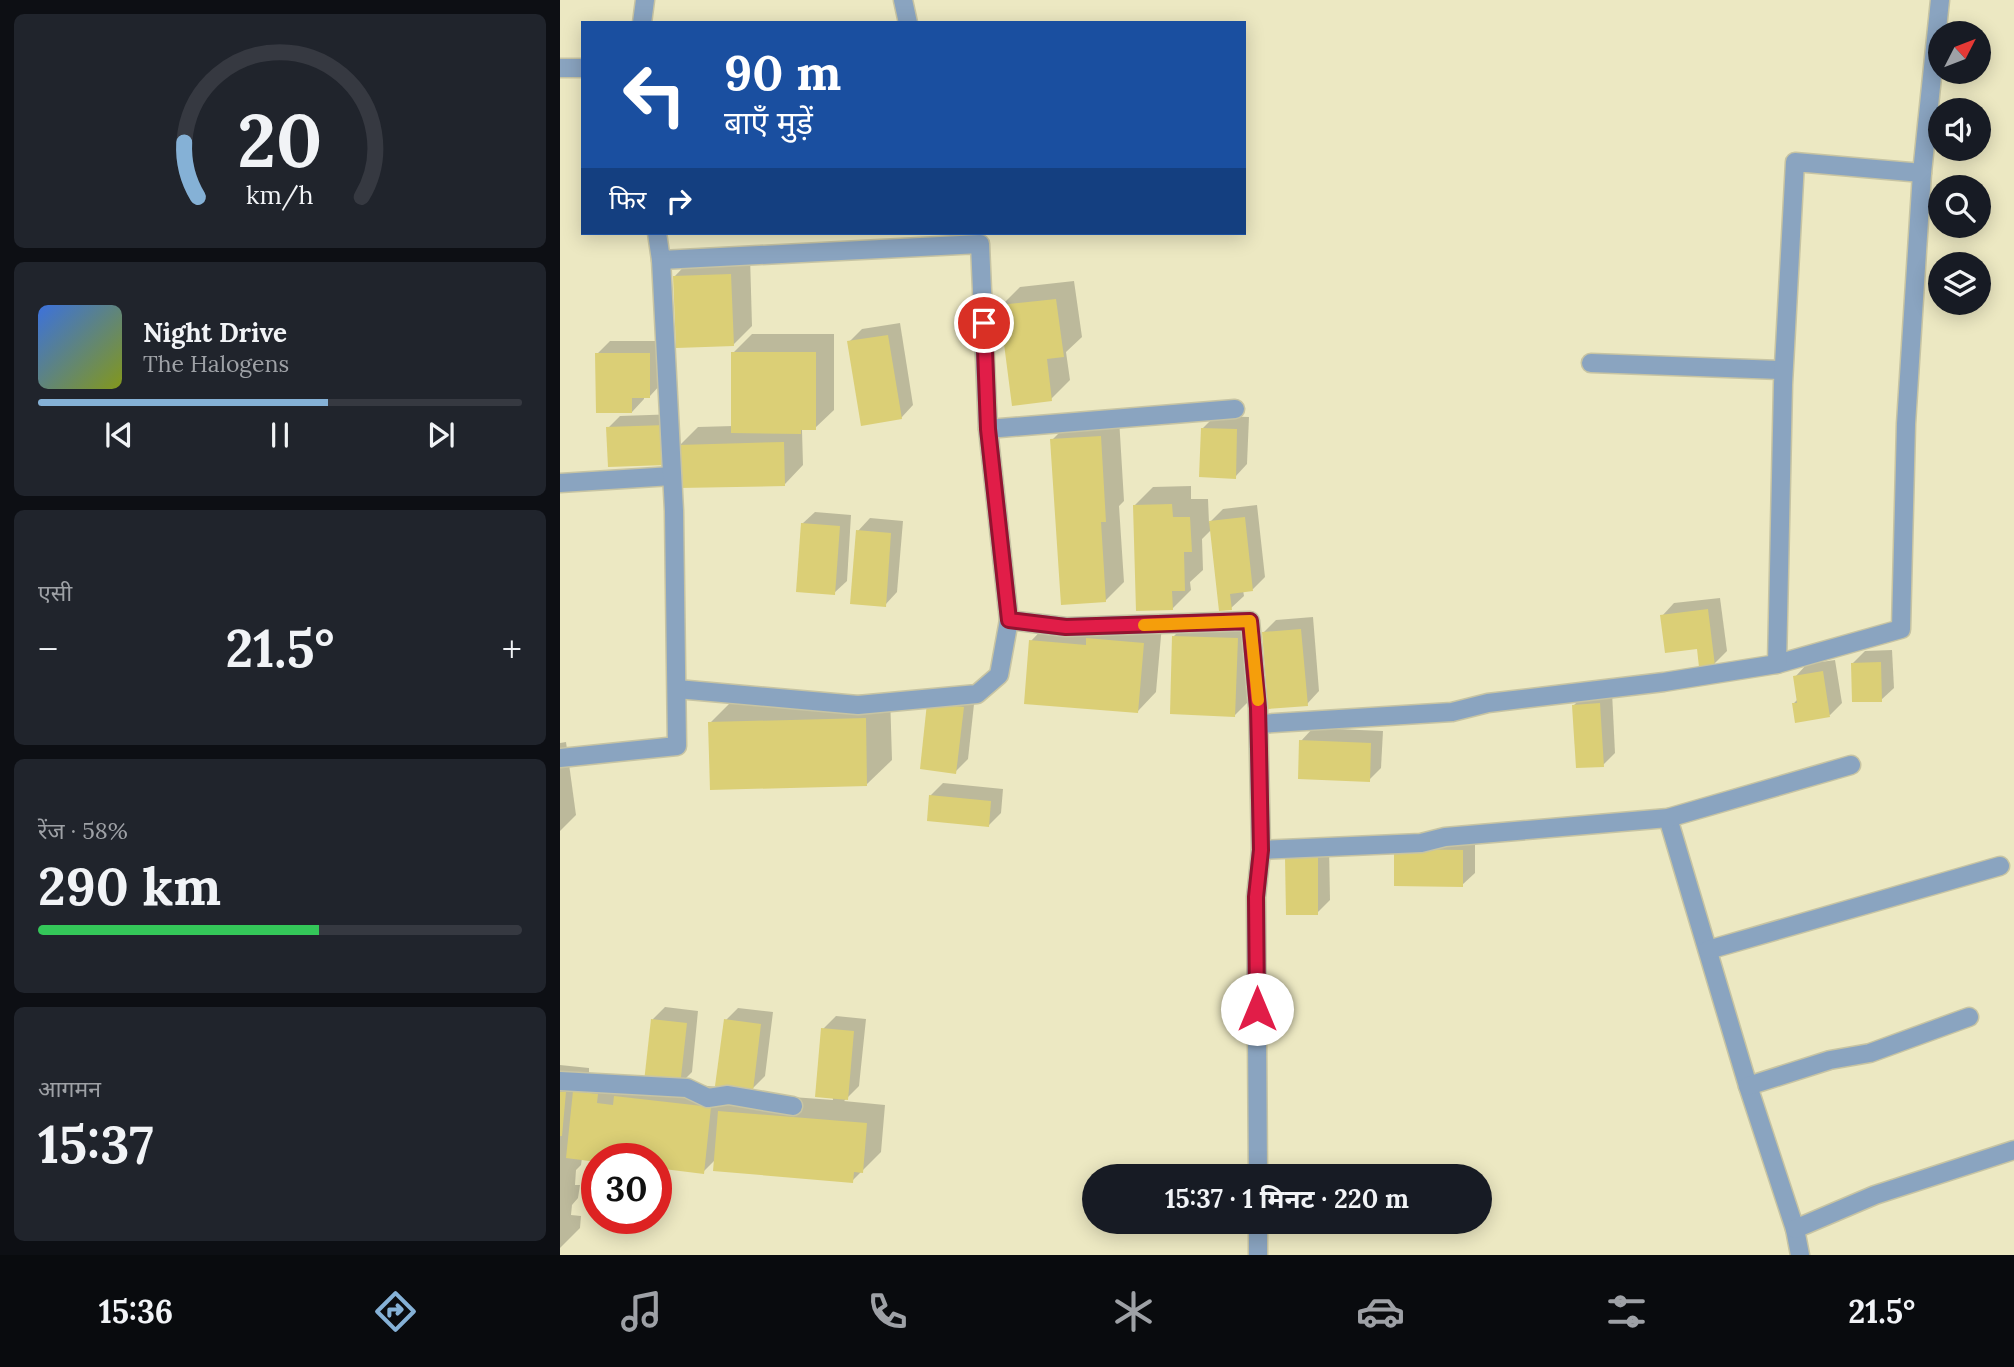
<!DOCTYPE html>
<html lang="hi">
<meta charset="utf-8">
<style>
:root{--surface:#171b24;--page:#20242c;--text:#f1f3f6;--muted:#9ea1a6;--line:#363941;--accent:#85b1d6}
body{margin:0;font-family:Lora,"Noto Sans Devanagari",serif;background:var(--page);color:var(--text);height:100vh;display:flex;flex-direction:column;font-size:26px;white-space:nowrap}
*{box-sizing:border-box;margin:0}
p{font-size:23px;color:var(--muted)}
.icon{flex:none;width:38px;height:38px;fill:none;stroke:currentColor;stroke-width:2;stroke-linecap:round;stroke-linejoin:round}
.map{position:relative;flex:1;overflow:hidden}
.side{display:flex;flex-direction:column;gap:14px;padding:14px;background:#0d0f14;width:560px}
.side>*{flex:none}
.banner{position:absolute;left:21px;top:21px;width:665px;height:214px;border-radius:0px;box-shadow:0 4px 18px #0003;background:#1a4fa0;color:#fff;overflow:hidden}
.needle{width:46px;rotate:48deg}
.buttons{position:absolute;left:1368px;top:21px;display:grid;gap:14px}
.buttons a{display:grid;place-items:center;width:63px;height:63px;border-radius:50%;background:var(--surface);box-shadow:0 4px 18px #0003;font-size:35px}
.speed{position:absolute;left:21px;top:1143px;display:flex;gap:14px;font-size:35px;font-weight:700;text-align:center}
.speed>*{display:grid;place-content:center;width:91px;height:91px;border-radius:50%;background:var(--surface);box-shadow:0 4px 18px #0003;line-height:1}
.speed .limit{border:10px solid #d22;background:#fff;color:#111}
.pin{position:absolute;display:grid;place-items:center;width:60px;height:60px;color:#fff;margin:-30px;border:4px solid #fff;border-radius:50%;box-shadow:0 2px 7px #0007}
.me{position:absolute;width:77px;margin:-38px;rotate:0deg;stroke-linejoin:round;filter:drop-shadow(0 0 5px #0008)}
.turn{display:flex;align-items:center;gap:24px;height:147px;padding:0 28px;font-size:32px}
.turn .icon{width:91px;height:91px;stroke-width:2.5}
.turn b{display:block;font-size:49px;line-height:60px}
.then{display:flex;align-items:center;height:66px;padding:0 28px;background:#0003;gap:14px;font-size:26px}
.big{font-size:52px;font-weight:700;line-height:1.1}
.side .card{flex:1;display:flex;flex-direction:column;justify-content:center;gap:10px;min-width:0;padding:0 24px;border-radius:10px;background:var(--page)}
.side .dial{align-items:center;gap:0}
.dial svg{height:182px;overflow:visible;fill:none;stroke:var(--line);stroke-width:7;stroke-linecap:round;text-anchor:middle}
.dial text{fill:var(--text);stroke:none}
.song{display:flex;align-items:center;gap:21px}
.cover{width:84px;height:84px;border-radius:10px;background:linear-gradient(135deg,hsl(220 70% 55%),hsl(70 70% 35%))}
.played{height:7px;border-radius:4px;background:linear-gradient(90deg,var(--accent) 60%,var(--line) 60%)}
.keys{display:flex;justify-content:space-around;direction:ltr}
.heat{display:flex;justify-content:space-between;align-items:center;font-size:38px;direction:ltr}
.charge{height:10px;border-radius:5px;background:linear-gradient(90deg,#34c759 58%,var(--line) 0)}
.trip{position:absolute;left:522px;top:1164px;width:410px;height:70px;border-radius:35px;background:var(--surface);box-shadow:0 4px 18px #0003;font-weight:700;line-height:70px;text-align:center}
.tabs{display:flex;height:112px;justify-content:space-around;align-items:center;background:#090b0e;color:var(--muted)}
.tabs .icon{width:49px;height:49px}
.tabs .current{color:var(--accent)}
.tabs b{font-size:32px;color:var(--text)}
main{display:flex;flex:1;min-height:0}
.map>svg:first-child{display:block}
.shadow{fill:#0003}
.building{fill:#dbcf76}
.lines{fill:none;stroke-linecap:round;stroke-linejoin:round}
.minor-casing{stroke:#c7c4a3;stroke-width:21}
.minor{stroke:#8aa4c0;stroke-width:18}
.route-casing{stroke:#92132f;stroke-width:18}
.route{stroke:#e11d48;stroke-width:12}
.slow{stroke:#f59e0b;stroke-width:12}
</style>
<main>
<section class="side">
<div class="card dial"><svg viewBox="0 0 100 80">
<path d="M14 69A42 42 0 1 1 86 69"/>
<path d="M14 69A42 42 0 0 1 8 45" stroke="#85b1d6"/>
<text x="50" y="56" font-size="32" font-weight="700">20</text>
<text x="50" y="72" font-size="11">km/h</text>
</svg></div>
<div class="card">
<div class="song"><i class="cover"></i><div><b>Night Drive</b><p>The Halogens</p></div></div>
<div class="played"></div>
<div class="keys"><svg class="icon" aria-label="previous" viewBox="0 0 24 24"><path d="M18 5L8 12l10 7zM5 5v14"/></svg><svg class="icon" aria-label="pause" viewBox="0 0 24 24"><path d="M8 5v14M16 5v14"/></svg><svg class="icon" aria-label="next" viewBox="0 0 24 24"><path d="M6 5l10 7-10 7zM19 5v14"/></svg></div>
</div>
<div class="card"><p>एसी</p>
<div class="heat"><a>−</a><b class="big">21.5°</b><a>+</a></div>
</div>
<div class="card"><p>रेंज · 58%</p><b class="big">290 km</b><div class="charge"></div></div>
<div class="card"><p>आगमन</p><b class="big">15:37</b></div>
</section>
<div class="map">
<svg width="1454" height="1255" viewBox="0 0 1454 1255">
<rect width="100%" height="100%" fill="#ece8c2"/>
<g class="shadow">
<polygon points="190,256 192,326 173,345 115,276 133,257"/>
<polygon points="514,281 522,337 506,352 510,380 491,399 441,306 460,287"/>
<polygon points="340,323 353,405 341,418 289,342 302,329"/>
<polygon points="192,334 274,334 274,410 255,428 242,430 243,465 225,484 48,428 60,416 118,414 119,446 138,427 173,426 173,353"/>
<polygon points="50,341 102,341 102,383 90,396 84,396 84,399 72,412 37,354"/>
<polygon points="655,416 689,417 687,464 675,477 642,429"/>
<polygon points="559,418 564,501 559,506 564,582 545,601 492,440 511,421"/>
<polygon points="631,486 631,499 648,499 649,523 663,509 697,505 705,577 693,589 683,590 684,596 671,608 651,530 642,539 643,570 630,582 631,590 612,609 574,506 593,487"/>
<polygon points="255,512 291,515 287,581 274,593 242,524"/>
<polygon points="310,518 343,521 337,592 325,605 298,531"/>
<polygon points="1160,598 1167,651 1154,664 1102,616 1114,603"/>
<polygon points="753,617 759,691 747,704 704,632 716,620"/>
<polygon points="632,618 696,620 694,696 675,715 613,637"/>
<polygon points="489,622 602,625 596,692 578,711 471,641"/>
<polygon points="1332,650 1334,688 1321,700 1292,664 1305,651"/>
<polygon points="1275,660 1282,703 1270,715 1233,704 1238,699 1235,677 1247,664"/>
<polygon points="1052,692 1055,753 1043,765 1014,705 1027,693"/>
<polygon points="330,694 332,760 307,784 150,723 175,698"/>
<polygon points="415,695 408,759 395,772 369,704"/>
<polygon points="753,728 823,731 821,768 809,780 741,741"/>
<polygon points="6,742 16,815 0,831 0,743"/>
<polygon points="383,783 443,789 441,813 428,826 370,796"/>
<polygon points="915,838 915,873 902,885 836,849"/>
<polygon points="769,845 770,900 757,913 727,857"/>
<polygon points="105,1007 138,1011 132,1072 121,1083 157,1087 166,1020 178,1008 213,1012 205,1076 192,1089 178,1093 273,1100 263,1029 276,1016 306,1019 299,1086 284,1101 325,1105 321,1152 292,1181 156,1159 143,1172 96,1158 22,1158 21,1165 16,1170 15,1185 20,1185 18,1198 12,1205 11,1215 21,1216 20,1228 0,1248 0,1065 29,1068 29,1079 34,1073 86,1079 93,1019"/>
</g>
<g class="building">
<polygon points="171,274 174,346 116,348 113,276"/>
<polygon points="496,299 504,357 487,359 492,401 452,406 439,305"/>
<polygon points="328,335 342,419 301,426 287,341"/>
<polygon points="171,352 256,352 256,430 241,430 241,434 171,433"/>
<polygon points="35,353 90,353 90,398 72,398 72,413 36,413"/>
<polygon points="106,425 107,465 48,467 46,427"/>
<polygon points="641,428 677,429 676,479 639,477"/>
<polygon points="541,436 546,522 541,522 546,602 501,605 490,439"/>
<polygon points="224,442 225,486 119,488 118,445"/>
<polygon points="612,504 613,517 630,517 632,552 624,552 625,591 612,591 613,610 576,611 573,505"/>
<polygon points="685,517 693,591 670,594 672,610 659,611 649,521"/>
<polygon points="241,523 280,526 275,595 236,592"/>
<polygon points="296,530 331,533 326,607 290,604"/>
<polygon points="1148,609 1155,666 1139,667 1137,649 1105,653 1100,615"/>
<polygon points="741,629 748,706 708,709 702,632"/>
<polygon points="612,636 678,638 675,717 610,714"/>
<polygon points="526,638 584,643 578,713 464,704 469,640 526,645"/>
<polygon points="1321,662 1322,702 1292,702 1291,663"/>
<polygon points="1263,671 1270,717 1235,723 1232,703 1237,703 1233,676"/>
<polygon points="367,703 404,707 396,774 360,769"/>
<polygon points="1040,703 1044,767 1016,768 1012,705"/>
<polygon points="306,718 307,786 150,790 148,722"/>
<polygon points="739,740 811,743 810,782 738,779"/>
<polygon points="369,795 431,801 429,827 367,821"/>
<polygon points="834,849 903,850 903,887 834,886"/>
<polygon points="758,856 758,915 726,915 725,857"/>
<polygon points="91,1019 127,1023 120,1086 84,1082"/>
<polygon points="164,1019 201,1024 193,1091 155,1086"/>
<polygon points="261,1028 294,1031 288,1100 255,1097"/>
<polygon points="13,1091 38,1094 37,1103 53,1105 54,1096 151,1107 144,1174 96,1168 96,1158 37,1158 37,1162 6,1158"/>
<polygon points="0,1092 6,1092 2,1136 0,1136"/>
<polygon points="158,1111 307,1123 303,1173 294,1172 293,1183 153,1171"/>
</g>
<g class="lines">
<defs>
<g id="minor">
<polyline points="343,0 348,23"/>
<polyline points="82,23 85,0"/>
<polyline points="0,68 23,68"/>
<polyline points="97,233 101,260 420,244 428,429 675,409"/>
<polyline points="1031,363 1223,370"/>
<polyline points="428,429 449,620 506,627 690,621 698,708 701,850 696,897 698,1176"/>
<polyline points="0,483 112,476"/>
<polyline points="1217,664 1341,629 1346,424 1362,173"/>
<polyline points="117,689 298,705 417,694 439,675 449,620"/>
<polyline points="699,724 892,712 928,703 1104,682 1217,664 1223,384 1235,162 1362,173 1380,0"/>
<polyline points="0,758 117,746 114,511 101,260"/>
<polyline points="1108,818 1188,1086 1235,1229 1240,1255"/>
<polyline points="701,850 861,843 885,837 1108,818 1291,765"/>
<polyline points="1148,950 1440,866"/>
<polyline points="0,1081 127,1088 148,1098 168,1095 233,1106"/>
<polyline points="1188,1086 1270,1060 1310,1053 1409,1017"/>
<polyline points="698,1222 698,1255"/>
<polyline points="1235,1229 1315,1195 1454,1150"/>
</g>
</defs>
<use href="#minor" class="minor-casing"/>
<use href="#minor" class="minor"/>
</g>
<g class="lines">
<defs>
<polyline id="route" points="424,323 428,429 449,620 506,627 690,621 698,708 699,749 701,850 696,897 697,1009"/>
</defs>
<use href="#route" class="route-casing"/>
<use href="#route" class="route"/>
<polyline class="slow" points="584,625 690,621 698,700"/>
</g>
</svg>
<div class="buttons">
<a><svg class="needle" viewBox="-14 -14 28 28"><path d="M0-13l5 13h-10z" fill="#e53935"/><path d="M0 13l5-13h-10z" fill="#9ea1a6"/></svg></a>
<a><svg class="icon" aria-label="sound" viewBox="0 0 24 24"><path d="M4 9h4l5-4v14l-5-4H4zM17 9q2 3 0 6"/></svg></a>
<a><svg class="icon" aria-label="search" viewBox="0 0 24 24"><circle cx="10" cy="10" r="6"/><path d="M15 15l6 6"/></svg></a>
<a><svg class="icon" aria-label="layers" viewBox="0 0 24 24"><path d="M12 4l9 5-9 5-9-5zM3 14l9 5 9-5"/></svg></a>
</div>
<div class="speed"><div class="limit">30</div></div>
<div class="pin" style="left:424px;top:323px;background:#d93025"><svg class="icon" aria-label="arrive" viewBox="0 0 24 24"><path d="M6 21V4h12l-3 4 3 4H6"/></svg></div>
<svg class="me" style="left:697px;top:1009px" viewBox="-20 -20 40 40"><circle r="19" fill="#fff"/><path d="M0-13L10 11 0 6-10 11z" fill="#e11d48"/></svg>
<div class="trip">15:37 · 1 मिनट · 220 m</div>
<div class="banner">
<div class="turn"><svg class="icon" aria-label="left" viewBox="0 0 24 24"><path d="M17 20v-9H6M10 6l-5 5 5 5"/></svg><div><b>90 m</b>बाएँ मुड़ें</div></div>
<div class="then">फिर<svg class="icon" aria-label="right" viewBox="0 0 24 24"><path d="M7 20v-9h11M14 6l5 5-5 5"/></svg></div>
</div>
</div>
</main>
<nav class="tabs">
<b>15:36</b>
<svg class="icon current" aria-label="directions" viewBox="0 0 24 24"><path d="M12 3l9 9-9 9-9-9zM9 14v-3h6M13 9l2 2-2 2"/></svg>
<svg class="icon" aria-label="music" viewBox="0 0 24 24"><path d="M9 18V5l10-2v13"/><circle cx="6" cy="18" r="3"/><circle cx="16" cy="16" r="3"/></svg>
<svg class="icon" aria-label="phone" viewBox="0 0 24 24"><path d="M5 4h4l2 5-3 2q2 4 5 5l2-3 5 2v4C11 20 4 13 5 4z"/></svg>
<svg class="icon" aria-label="climate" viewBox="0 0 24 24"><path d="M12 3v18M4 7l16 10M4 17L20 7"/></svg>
<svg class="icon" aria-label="car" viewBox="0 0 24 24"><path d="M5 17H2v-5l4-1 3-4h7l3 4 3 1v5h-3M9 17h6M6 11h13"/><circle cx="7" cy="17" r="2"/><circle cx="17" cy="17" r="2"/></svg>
<svg class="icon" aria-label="filters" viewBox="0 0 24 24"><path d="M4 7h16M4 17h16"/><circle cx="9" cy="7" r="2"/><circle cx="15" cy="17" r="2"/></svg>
<b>21.5°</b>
</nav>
